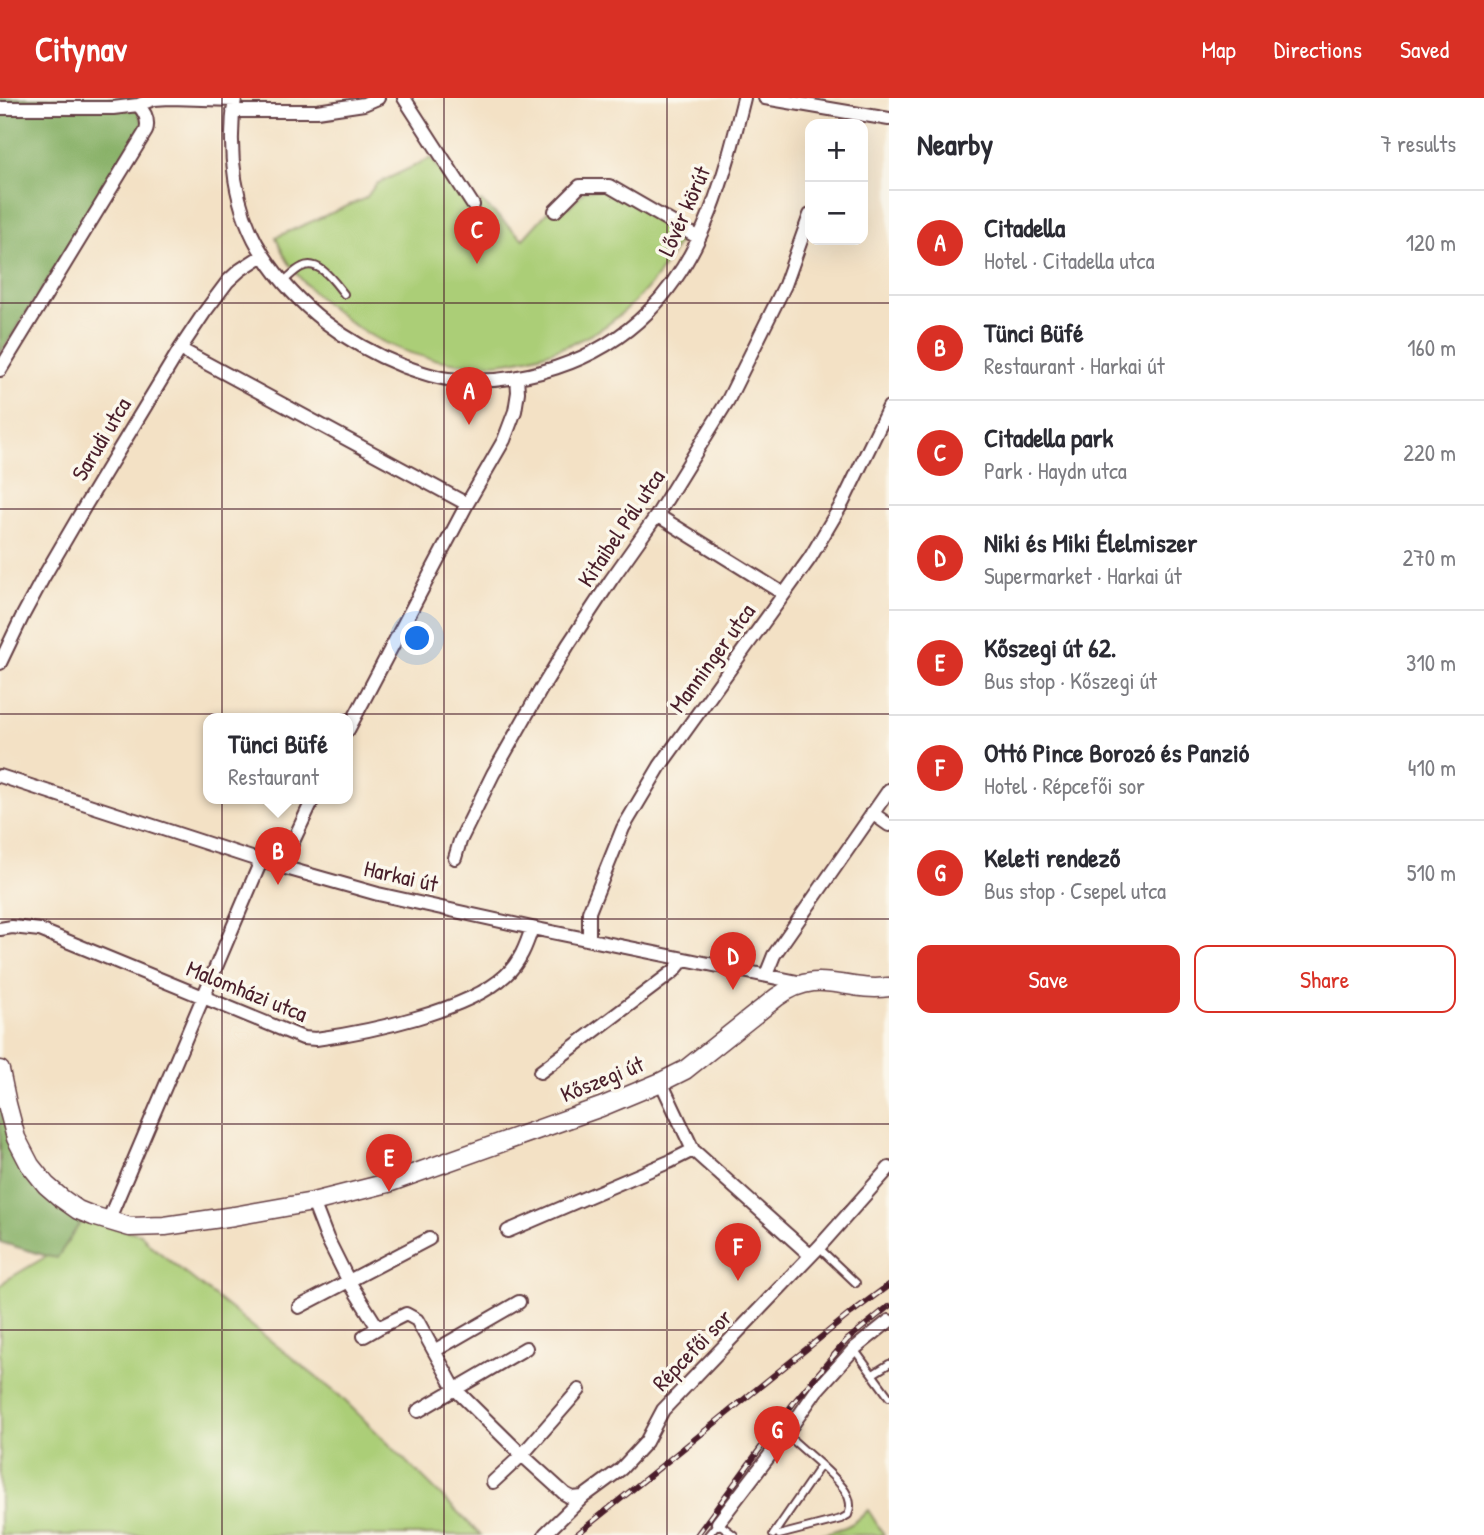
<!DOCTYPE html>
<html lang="en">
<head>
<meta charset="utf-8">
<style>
	body { margin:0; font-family:"Patrick Hand",sans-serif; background:#f7f7f7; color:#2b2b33 }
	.controls { position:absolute; right:21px; top:21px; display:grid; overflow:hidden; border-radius:14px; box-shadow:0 7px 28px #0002 }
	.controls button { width:63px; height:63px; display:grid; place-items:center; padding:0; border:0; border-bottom:2px solid #e1e1e2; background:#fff; color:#2b2b33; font:35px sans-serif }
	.you { position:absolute; left:418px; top:541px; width:24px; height:24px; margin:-18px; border:5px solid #fff; border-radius:50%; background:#1a73e8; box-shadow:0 0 0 10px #1a73e833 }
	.badge { display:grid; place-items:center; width:46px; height:46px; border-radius:50%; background:#d93025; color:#fff; font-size:23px; font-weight:700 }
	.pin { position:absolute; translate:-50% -58px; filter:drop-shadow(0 2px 4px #0008) }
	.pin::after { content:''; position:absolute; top:37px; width:24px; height:21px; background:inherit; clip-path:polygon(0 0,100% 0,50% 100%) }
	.popup { position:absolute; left:203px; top:615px; width:150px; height:91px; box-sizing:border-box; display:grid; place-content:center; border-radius:14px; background:#fff; filter:drop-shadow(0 2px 5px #0005); font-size:23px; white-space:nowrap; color:#7c7c81 }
	.popup b { font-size:26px; color:#2b2b33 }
	.popup::after { content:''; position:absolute; left:50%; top:100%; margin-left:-14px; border:14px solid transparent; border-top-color:#fff }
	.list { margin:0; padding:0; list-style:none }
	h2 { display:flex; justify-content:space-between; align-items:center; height:91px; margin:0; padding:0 28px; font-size:30px }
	h2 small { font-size:23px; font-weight:400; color:#7c7c81 }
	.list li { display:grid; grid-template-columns:46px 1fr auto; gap:21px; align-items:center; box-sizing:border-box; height:105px; padding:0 28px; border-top:2px solid #e1e1e2 }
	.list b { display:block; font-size:26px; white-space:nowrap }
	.list p { margin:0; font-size:23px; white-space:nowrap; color:#7c7c81 }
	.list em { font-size:23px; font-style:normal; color:#7c7c81 }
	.actions { display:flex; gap:14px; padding:21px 28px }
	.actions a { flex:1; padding:16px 0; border:2px solid #d93025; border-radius:14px; text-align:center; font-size:24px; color:#d93025 }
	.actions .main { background:#d93025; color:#fff }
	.map { position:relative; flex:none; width:889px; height:1437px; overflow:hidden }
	header { display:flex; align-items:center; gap:42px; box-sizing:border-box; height:98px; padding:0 35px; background:#d93025; color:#fff }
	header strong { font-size:33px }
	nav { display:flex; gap:38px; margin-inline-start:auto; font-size:24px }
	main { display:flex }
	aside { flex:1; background:#fff }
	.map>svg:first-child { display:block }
	.green { fill:#abce77; stroke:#7a7651; stroke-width:2 }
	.forest { fill:#88b168; stroke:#69684a; stroke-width:2 }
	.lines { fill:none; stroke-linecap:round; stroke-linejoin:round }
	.service-casing { stroke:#633c42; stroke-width:10 }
	.minor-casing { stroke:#633c42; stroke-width:16 }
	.secondary-casing { stroke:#633c42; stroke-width:21 }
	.service { stroke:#fff; stroke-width:6 }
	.minor { stroke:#fff; stroke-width:12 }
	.secondary { stroke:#fff; stroke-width:18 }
	.rail-casing { stroke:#4a1f2b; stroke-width:6 }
	.rail { stroke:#fbf7ec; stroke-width:3.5; stroke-dasharray:10; stroke-linecap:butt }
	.grid { fill:none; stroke:#4a1f2b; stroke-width:2; stroke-opacity:0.55 }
	.labels { text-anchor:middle; stroke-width:7; stroke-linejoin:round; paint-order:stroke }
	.street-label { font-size:23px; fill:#4a1f2b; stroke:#fbf7ec }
</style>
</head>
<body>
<header>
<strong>Citynav</strong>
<nav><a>Map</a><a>Directions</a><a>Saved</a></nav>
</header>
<main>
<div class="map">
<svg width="889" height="1437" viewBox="0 0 889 1437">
	<rect width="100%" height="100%" fill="#fbf7ec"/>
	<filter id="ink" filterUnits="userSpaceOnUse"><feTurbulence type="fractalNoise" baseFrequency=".0143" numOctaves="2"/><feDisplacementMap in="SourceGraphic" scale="14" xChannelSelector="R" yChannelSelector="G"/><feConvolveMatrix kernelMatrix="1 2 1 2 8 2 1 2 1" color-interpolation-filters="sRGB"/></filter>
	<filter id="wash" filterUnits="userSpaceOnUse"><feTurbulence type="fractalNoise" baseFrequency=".00686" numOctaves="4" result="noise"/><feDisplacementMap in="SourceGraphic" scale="28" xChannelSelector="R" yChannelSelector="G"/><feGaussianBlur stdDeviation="1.57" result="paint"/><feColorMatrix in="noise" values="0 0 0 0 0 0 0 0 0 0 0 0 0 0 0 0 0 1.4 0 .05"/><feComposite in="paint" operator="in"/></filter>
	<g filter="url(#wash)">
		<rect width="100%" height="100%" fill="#f3e1c5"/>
		<path class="green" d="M431,60L469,110L481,103L523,141L559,101L569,109L585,92L611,90L684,136C674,151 666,168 655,181C644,195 631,208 617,219C603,232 583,241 566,248C491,278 414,270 348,223C318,201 288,174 276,139L366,100L376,86Z
			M82,1122L141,1136L150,1147L340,1298L481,1437H0V1189L5,1183L47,1158L57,1159Z
			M868,1412L884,1437H817C839,1431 852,1430 868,1412Z"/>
		<path class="forest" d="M0,0H133L145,30L0,256Z
			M0,996L27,1077L46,1098L82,1122L57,1160L47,1158L0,1144Z"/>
	</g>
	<g filter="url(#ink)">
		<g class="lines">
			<defs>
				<path id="service" d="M283,184C289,179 295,172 302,169C319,160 335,185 344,196
					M819,1150L856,1185
					M854,1251L889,1299
					M873,1276L889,1266
					M708,1437L718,1425L734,1437
					M773,1437L821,1367L787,1337
					M779,1437L841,1421L848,1417C857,1397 834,1380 821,1367"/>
				<path id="minor" d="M235,0C227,53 234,113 264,158C297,209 347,246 403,268C417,273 433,279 448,281C520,289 597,265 648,214C705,157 725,76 744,0
					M404,0L473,107
					M765,0L889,21
					M0,10H113L138,7L154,1L170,0L235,2
					M233,13H317L364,6L378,0
					M555,113L580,88H609L699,140
					M180,251L467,406
					M0,272L146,33C149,23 145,14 138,7
					M657,417L784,496
					M0,565L22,519L43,480L85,408L180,251L204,215L228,183L240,172L263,157
					M348,632L467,406L504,342L515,313L518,294L517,279
					M0,678L261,763L378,796L532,830L802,885
					M872,715L889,727
					M455,760L460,743L493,676L540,593L568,547L611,482L657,417L728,302L785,187L810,117
					M281,769L313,701
					M0,831L12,829L40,832L303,940L316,941C368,934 468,913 506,877C520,864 526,848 532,830
					M589,841V814L623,730L660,668L810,460L843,404L889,309
					M766,877L774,857L889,692
					M540,974L674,873L683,862
					M661,984L693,1052L810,1157
					M313,1104L327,1140L348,1182L378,1230L406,1216L417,1222L455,1291L522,1357L565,1396L572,1400L583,1399
					M108,1123L261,763
					M508,1133L671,1063L693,1052
					M299,1209L429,1141
					M364,1238L378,1230
					M434,1253L519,1204
					M418,1313L526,1250
					M493,1384L522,1357L579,1292
					M718,1425L786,1336L816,1293L854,1251L889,1223
					M545,1436L583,1399L621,1371L646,1344L663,1312L819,1149L889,1070"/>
				<path id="secondary" d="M0,972L7,1006L16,1040L30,1067L46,1087L61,1100L78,1112L93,1118L130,1129L165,1128L234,1118L313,1104L388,1085L601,1009L661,984L685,972L777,899C820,868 844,895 889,889"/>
			</defs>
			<use href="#service" class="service-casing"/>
			<use href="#minor" class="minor-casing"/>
			<use href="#secondary" class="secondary-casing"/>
			<use href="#service" class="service"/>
			<use href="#minor" class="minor"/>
			<use href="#secondary" class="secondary"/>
			<defs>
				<path id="rail" d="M576,1437L851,1215L889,1187
					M697,1437L795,1303L847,1242L889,1208"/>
			</defs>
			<use href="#rail" class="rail-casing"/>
			<use href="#rail" class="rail"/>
		</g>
	</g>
	<path class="grid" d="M222,0V1437M444,0V1437M667,0V1437M0,205H889M0,411H889M0,616H889M0,821H889M0,1026H889M0,1232H889"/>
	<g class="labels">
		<g class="street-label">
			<text transform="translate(684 113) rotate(-66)" y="8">Lővér körút</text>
			<text transform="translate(101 341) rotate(-59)" y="8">Sarudi utca</text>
			<text transform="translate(621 430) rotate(-56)" y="8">Kitaibel Pál utca</text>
			<text transform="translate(712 560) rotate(-54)" y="8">Manninger utca</text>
			<text transform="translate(401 778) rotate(13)" y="8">Harkai út</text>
			<text transform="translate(247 893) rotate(22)" y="8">Malomházi utca</text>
			<text transform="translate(602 981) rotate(-22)" y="8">Kőszegi út</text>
			<text transform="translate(692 1252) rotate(-46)" y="8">Répcefői sor</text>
		</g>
	</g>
</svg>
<div class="controls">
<button>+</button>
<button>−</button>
</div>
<div class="you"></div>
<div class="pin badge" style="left:469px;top:327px">A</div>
<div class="pin badge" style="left:278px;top:787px">B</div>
<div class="popup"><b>Tünci Büfé</b>Restaurant</div>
<div class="pin badge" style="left:477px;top:166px">C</div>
<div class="pin badge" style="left:733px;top:892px">D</div>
<div class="pin badge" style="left:389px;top:1094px">E</div>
<div class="pin badge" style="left:738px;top:1183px">F</div>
<div class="pin badge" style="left:777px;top:1366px">G</div>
</div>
<aside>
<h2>Nearby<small>7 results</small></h2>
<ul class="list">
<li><span class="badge">A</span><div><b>Citadella</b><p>Hotel · Citadella utca</p></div><em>120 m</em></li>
<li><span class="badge">B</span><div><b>Tünci Büfé</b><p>Restaurant · Harkai út</p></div><em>160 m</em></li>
<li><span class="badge">C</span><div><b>Citadella park</b><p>Park · Haydn utca</p></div><em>220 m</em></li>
<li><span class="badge">D</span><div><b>Niki és Miki Élelmiszer</b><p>Supermarket · Harkai út</p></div><em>270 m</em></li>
<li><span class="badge">E</span><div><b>Kőszegi út 62.</b><p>Bus stop · Kőszegi út</p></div><em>310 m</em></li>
<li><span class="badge">F</span><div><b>Ottó Pince Borozó és Panzió</b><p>Hotel · Répcefői sor</p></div><em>410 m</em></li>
<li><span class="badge">G</span><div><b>Keleti rendező</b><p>Bus stop · Csepel utca</p></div><em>510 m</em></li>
</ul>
<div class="actions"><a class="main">Save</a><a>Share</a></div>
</aside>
</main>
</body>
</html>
